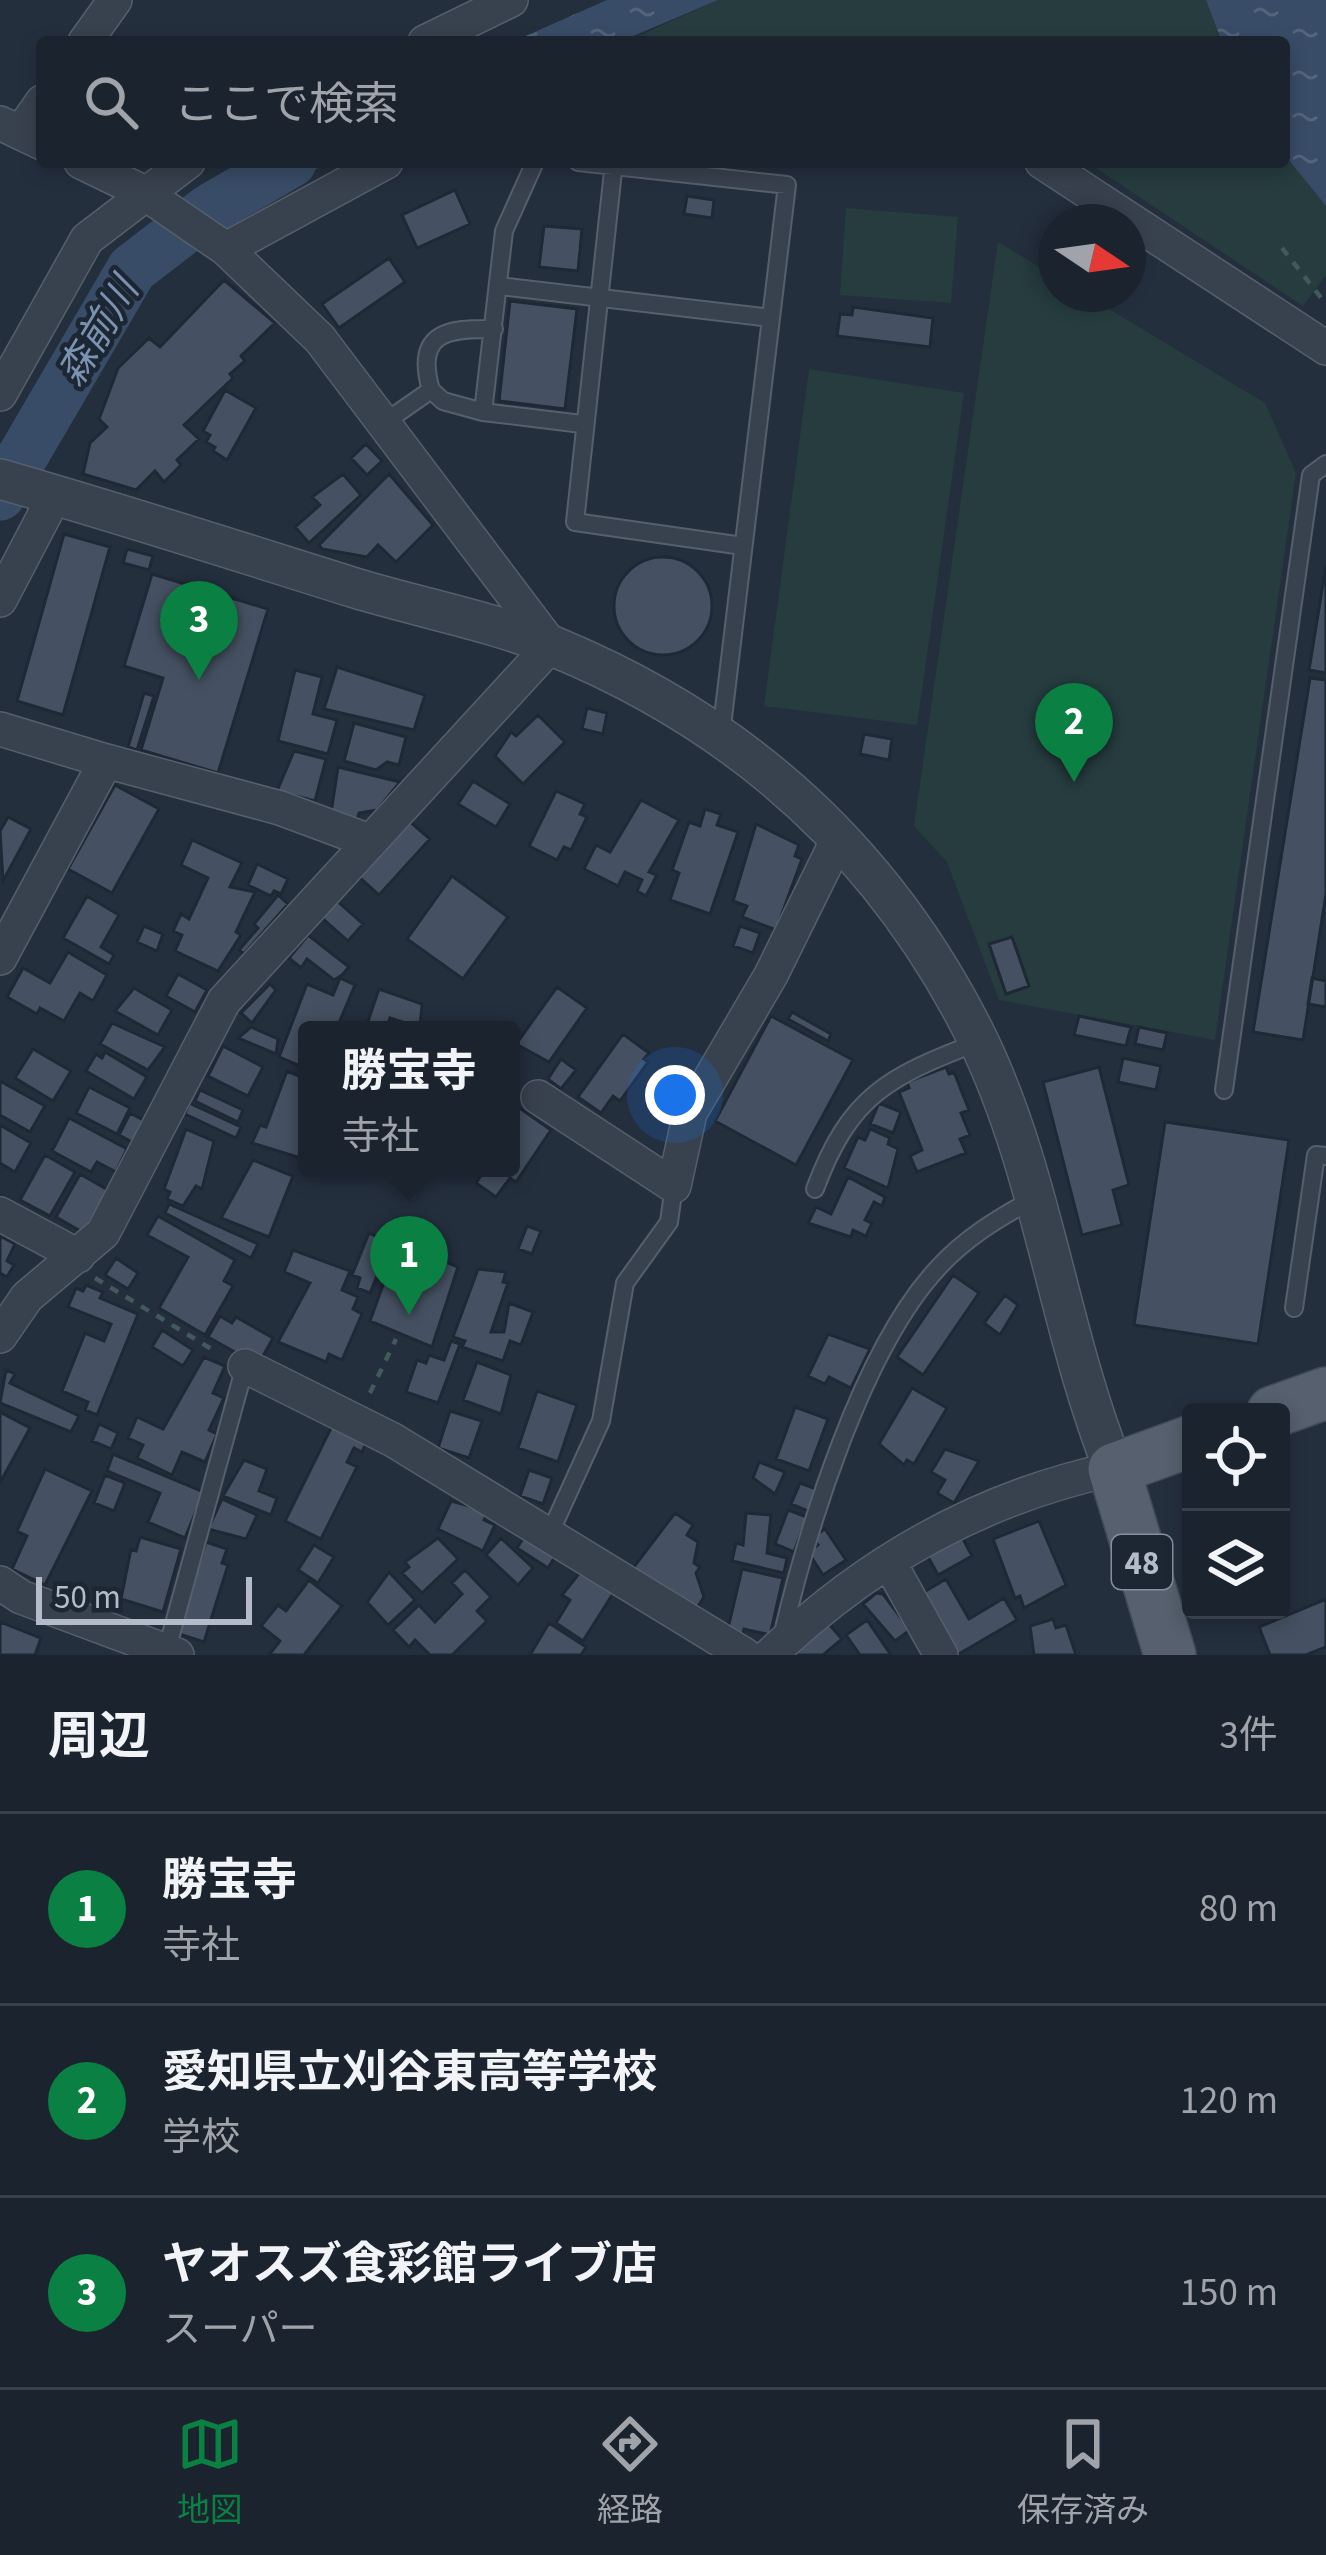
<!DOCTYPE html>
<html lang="ja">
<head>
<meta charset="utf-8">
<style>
	body { margin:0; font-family:"Source Sans 3","Noto Sans JP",sans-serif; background:#242b36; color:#f1f3f6 }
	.controls { position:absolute; right:36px; bottom:36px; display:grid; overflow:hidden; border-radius:12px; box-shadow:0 6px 18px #0003 }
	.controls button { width:108px; height:108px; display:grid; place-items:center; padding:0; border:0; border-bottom:3px solid #39404a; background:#1b232e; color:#f1f3f6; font:60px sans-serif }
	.compass { position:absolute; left:1038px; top:204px; width:108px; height:108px; border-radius:50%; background:#1b232e; box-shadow:0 6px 18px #0003; rotate:103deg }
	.scale { position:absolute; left:36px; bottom:30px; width:216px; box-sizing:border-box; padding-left:12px; border:6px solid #b4bcc9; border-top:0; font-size:33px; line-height:42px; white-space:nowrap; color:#b4bcc9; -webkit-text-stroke:9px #1d2633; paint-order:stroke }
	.you { position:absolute; left:675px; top:1095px; width:42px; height:42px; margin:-30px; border:9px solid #fff; border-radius:50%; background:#1a73e8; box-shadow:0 0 0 18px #1a73e833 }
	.badge { display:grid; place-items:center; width:78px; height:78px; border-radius:50%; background:#0b8043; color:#fff; font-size:39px; font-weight:700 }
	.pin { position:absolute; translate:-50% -99px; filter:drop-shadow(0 3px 6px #0008) }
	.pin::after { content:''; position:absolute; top:63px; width:42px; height:36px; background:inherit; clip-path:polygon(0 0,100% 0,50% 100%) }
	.popup { position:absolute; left:298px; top:1021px; width:222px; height:156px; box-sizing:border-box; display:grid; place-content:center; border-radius:12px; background:#1b232e; filter:drop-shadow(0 3px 9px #0005); font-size:39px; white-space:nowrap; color:#a0a4aa }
	.popup b { font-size:45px; color:#f1f3f6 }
	.popup::after { content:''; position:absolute; left:50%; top:100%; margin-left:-24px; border:24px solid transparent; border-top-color:#1b232e }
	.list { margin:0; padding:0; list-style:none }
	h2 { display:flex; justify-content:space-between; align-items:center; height:156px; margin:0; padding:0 48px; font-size:51px }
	h2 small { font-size:39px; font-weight:400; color:#a0a4aa }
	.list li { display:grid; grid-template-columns:78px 1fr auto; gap:36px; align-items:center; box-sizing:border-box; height:192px; padding:0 48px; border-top:3px solid #39404a }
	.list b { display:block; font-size:45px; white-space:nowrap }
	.list p { margin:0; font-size:39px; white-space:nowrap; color:#a0a4aa }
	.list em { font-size:39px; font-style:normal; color:#a0a4aa }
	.icon { flex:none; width:66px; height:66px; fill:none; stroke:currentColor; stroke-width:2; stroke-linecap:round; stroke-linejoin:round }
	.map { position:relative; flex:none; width:1326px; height:1655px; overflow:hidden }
	.search { position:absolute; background:#1b232e; box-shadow:0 6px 18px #0003; left:36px; right:36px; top:36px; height:132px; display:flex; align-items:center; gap:30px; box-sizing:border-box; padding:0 42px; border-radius:12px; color:#a0a4aa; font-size:45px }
	.sheet { height:732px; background:#1b232e }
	nav { display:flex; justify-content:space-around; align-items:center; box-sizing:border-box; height:168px; border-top:3px solid #39404a; background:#1b232e; font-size:33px; color:#a0a4aa }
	nav a { display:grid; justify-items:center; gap:6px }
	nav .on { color:#0b8043 }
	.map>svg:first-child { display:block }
	.green { fill:#263c3f }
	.water { fill:url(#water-ripples) }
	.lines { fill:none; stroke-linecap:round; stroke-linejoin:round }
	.river { stroke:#394c67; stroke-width:51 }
	.building { fill:#455162; stroke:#1f2835; stroke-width:3 }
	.service-casing { stroke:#565f6c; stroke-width:20 }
	.minor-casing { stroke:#565f6c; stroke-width:36 }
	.tertiary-casing { stroke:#565f6c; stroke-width:42 }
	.primary-casing { stroke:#414a57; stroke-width:54 }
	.path { stroke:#44595c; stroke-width:4.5; stroke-dasharray:9 9; stroke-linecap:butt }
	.service { stroke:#38414e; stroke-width:16 }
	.minor { stroke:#38414e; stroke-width:33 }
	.tertiary { stroke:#38414e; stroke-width:39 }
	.primary { stroke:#56606e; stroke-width:51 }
	.labels { text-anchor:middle; stroke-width:9; stroke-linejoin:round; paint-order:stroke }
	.shield { fill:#1d2633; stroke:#878f9c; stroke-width:3 }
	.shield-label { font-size:33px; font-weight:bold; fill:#b4bcc9 }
	.water-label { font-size:39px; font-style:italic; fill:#7c92b1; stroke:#1d2633 }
</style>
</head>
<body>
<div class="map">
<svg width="1326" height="1655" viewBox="0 0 1326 1655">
	<defs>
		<pattern id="water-ripples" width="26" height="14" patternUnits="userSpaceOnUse" patternTransform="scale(3)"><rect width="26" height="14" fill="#394c67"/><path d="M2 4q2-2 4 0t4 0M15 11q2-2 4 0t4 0" fill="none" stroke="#53647b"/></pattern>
	</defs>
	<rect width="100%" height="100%" fill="#242f3e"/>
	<path class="green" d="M718,0H1206L1222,42H833C765,30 695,42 625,42Z
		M1284,154L1326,206V275L1303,306L1087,162H1284Z
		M846,208L958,217L951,303L840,295Z
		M998,242L1056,277V294H1084L1265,403L1296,473L1215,1040L999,1000L947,862L914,826Z
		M809,369L964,393L917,725L764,706Z"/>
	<path class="water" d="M607,0H718L619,42H512Z
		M1206,0H1326V206L1284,154V42H1222Z
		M265,162H329L222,222L190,203Z"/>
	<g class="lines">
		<path class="river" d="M0,495L132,269L210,209L291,162"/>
	</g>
	<path class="building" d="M455,190L470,224L417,248L402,215Z
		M687,196L714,200L712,218L684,214Z
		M544,226L582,229L578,271L539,267Z
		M389,258L405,282L339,328L322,304Z
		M224,280L275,323L241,356L245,361L230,374L233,378L184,425L199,439L177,460L181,465L164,482L155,471L136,490L83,474L90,443L107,427L99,419L118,368L149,338L160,347Z
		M510,301L577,309L565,409L499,401Z
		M853,307L933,318L930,347L837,336L840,314L852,315Z
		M225,390L256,408L227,460L213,451L215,447L206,442L210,435L203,431Z
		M366,444L382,461L367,475L351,458Z
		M343,474L361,495L309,543L295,527L320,505L312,497Z
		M389,474L433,525L396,562L378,545L367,557L322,549L319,545Z
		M64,534L110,547L63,715L17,701Z
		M127,549L153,556L149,570L123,563Z
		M614 606a49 49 0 1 1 98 0a49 49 0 1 1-98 0Z
		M1326,565V673L1309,670Z
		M152,574L268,609L218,773L141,750L163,678L124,666Z
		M337,667L425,695L414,730L324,709Z
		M295,670L322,677L313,714L337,720L328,754L278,741Z
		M1310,678L1326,680V894L1303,1040L1253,1032Z
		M144,693L154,696L137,750L128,747Z
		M587,708L607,713L603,734L582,729Z
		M538,715L565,742L523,784L495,756L511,732L516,736Z
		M354,723L406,737L399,765L387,762L376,770L344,761Z
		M864,734L892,739L889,760L860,754Z
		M294,751L326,759L315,801L277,791Z
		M338,767L400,782L377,810L359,813L357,820L331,813Z
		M473,781L510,804L496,827L458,804Z
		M115,785L159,809L112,893L68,869Z
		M556,791L585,804L580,814L587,817L571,850L564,847L557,860L529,846Z
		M641,800L679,820L649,872L657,875L646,896L637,891L642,880L625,872L618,886L584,869L596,845L610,852Z
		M705,809L721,814L717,825L738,832L710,914L670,900L679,873L672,870L689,822L700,826Z
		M8,817L31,829L3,881L0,831Z
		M408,820L430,839L379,895L357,875Z
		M756,824L799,845L795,856L802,859L776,930L742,917L747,906L733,901Z
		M192,840L242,863L230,887L255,892L236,932L241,935L218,971L175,951L182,935L173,931L181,914L189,919L208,878L181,865Z
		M257,864L288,879L281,894L274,891L271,896L248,885Z
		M452,876L508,917L463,979L407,939Z
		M278,895L288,904L244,954L239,950L258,928L254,924Z
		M87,896L119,915L101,947L114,955L109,964L63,938Z
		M337,901L363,924L348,941L322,918Z
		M144,926L163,934L157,951L137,942Z
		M740,926L760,933L753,953L733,946Z
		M308,935L349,967L342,975L334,980L307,959L301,968L289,958Z
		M1012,937L1029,986L1006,994L989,944Z
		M68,952L107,975L93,1001L80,993L64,1021L40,1008L37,1014L7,997L23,968L50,983Z
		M178,974L207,990L195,1012L166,996Z
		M340,978L355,985L336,1030H307V1069L279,1057L307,984L333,995Z
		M1312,978L1326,981V1007L1308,1004Z
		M270,984L276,990L252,1023L241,1013Z
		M557,987L587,1008L549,1062L516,1044Z
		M134,988L172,1010L158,1035L115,1011Z
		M379,989L422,1004L420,1028L390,1018L386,1030L367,1024Z
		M792,1012L831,1034L828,1041L788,1019Z
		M771,1016L853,1060L796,1165L715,1121Z
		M1079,1016L1131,1027L1126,1046L1074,1035Z
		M112,1023L165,1047L148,1070L100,1044Z
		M251,1027L278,1039L276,1054L238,1038Z
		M1139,1027L1167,1033L1163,1050L1135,1044Z
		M623,1034L649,1053L644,1059L648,1062L620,1101L613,1096L601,1113L578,1097Z
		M223,1046L263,1067L248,1096L208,1076Z
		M33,1049L71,1071L53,1101L15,1078Z
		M105,1052L147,1077L134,1099L86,1071L96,1054L102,1058Z
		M1123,1058L1161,1066L1156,1090L1118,1082Z
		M561,1059L576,1070L561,1089L548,1079Z
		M946,1067L949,1074L954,1072L969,1110L961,1113L970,1135L960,1139L966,1153L917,1172L910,1156L922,1150L899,1092L909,1088L907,1082Z
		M1099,1067L1129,1185L1113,1190L1122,1225L1082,1235L1043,1082Z
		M287,1071L307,1079V1160L252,1143L260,1125L266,1127Z
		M0,1081L45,1106L30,1132L0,1115Z
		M89,1087L130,1108L117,1134L76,1113Z
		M200,1090L243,1110L238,1122L195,1101Z
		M511,1102L551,1130L516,1182L510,1178L496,1197L476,1183L486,1168H511Z
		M189,1103L241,1127L236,1138L185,1114Z
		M879,1103L901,1112L893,1133L870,1124Z
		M130,1113L145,1121L134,1143L119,1135Z
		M69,1118L127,1149L116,1172L97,1162L91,1172L52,1151Z
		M1165,1122L1289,1140L1258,1344L1134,1325Z
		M0,1125L31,1143L15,1172L0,1163Z
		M186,1129L214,1141L202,1189L196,1186L183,1206L167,1199L170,1192L164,1189Z
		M870,1129L890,1138L888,1144L898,1149L888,1188L844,1168L858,1137L865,1140Z
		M45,1155L75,1172L50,1216L20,1200Z
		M253,1160L293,1176L269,1237L221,1218Z
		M80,1174L108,1190L84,1233L56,1217Z
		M848,1177L885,1197L882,1206L874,1202L865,1220L872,1223L866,1236L853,1230L851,1237L808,1223L816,1207L831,1214Z
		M169,1204L258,1244L251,1258L165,1213Z
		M158,1216L235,1260L224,1281L233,1286L205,1335L159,1308L188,1257L147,1235Z
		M527,1226L541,1231L532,1254L518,1249Z
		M369,1233L391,1242L370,1293L357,1288L360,1278L352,1275Z
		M0,1236L15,1244L7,1261L14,1265L7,1277L0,1273Z
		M411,1247L458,1267L432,1347L370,1321L396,1249L408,1253Z
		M293,1250L350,1271L342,1290L358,1297L353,1309L362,1314L342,1360L329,1354L326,1362L278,1342L310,1283L284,1272Z
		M116,1258L138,1273L128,1289L105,1275Z
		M478,1269L506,1272L503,1282L508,1283L491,1332H504L509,1303L533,1312L521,1345L510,1341L503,1361L462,1347L465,1341L453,1337Z
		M953,1275L979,1293L923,1375L897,1357Z
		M86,1285L103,1292L100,1298L138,1314L97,1415L85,1410L88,1402L62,1391L85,1333L104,1341L111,1324L68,1307L76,1288L83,1291Z
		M1005,1295L1018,1305L1000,1335L984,1323Z
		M220,1316L232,1323L236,1317L273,1338L258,1365L208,1337Z
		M162,1330L193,1350L183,1366L152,1347Z
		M828,1334L870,1349L851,1388L829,1377L825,1384L808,1376Z
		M451,1341L460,1344L438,1403L406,1392L417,1360L426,1363L429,1355L444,1360Z
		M204,1357L225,1366L213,1393L224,1398L209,1430L217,1434L205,1462L182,1452L172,1475L137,1458L143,1445L128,1438L137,1417L163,1429Z
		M477,1362L511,1375L501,1414L463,1400Z
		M6,1370L15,1374L10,1383L79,1416L71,1432L0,1403Z
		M912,1388L947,1408L914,1464L907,1460L904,1465L879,1444Z
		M537,1391L577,1405L558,1462L518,1448Z
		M795,1407L828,1419L809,1471L776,1459Z
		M450,1411L482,1421L469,1458L438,1448Z
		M0,1412L30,1428L0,1483Z
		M99,1424L118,1433L111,1449L92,1441Z
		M333,1424L367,1441L362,1452L354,1448L347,1462L357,1467L321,1539L285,1521Z
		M945,1449L979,1461L954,1503L937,1493L945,1480L931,1472Z
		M113,1454L204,1492L185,1538L148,1522L160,1493L107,1471Z
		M244,1460L267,1469L259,1491L277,1498L271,1515L223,1496Z
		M759,1462L785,1472L775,1494L753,1478Z
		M45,1469L92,1491L45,1585L12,1569L27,1536L17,1531Z
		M529,1470L552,1478L543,1504L520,1496Z
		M105,1475L125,1483L114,1511L94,1503Z
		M800,1483L819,1490L810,1512L791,1504Z
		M222,1499L257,1515L246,1539L208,1529Z
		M451,1501L488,1511L484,1520L495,1525L483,1551L438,1529Z
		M788,1510L807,1517L794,1552L775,1544Z
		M675,1513L693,1525L687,1535L698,1542L694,1563L700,1567L696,1573L704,1597L695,1611L633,1568Z
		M746,1513L771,1515L767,1553L787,1558L784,1573L732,1561L736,1543L743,1545Z
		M1039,1521L1066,1585L1024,1608L1020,1596L1015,1598L993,1539Z
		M825,1529L846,1560L823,1575L808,1552L818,1545L812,1537Z
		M527,1532L558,1552L548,1568L517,1548Z
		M961,1535L972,1556L938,1575L927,1555Z
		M140,1537L181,1549L163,1612L121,1599L131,1549L136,1551Z
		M438,1538L458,1559L422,1593L402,1573L409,1567L405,1562Z
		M501,1538L533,1568L518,1585L486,1555Z
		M206,1542L227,1549L222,1563L228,1565L204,1642L176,1633Z
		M314,1545L334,1557L318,1583L298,1570Z
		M742,1569L783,1578L770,1635L744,1629L742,1637L727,1633Z
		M465,1570L491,1597L477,1611L487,1621L452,1655H430L415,1640L409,1647L393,1630L419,1605L435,1622L462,1594L452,1583Z
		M581,1571L614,1592L583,1641L556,1623L570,1600L562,1595Z
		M389,1572L415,1600L388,1625L367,1602Z
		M946,1579L969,1619L1004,1598L1017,1620L957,1655L919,1595Z
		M309,1580L342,1606L304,1655H269L280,1641L261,1626L278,1605L286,1611Z
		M876,1593L883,1594L910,1630L895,1641L863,1604Z
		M1326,1599V1647L1306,1655H1270L1259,1627Z
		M1053,1619L1056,1628L1066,1625L1076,1655H1034L1030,1626Z
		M867,1620L891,1655H860L846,1635Z
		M0,1622L41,1638L35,1655H0Z
		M549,1623L586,1647L581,1655H530Z
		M828,1623L842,1639L823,1655H791Z"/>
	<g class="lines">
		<defs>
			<path id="service" d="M535,162L504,231L483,412L582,424
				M578,162L787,185L721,734
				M614,162L575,522L743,546
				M500,286L771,318
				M431,390C414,332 448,328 494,329
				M385,422L431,390L443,401L483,412
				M1224,1090L1311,475L1326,464
				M815,1189C850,1095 888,1077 978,1042
				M1294,1308L1316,1155L1326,1156
				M550,1533L601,1421L625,1283L669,1222L674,1186
				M782,1637C807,1530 862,1350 937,1269C965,1238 997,1219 1033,1199
				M167,1649L245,1366"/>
			<path id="minor" d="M85,42L115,0
				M425,42L511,0
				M0,123L42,143
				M21,132L42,102
				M1042,162L1326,348
				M226,249L386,162
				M0,394L87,239L188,162
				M0,600L55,495
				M0,729L106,761L0,958
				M106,761L280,808L369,841
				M538,1097L674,1186L690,1113L771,975L839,837
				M0,1214L78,1256
				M0,1336L27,1297L103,1233L224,1001L551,645L320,339L226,249L143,192L81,162
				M245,1366L393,1440L745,1655
				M889,1562L941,1655
				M0,1583L21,1597L177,1655
				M770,1655C867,1562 982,1497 1114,1469"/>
			<path id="tertiary" d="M0,479C119,513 237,551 355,588C421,608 492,621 555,647C744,725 886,854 977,1038C1043,1173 1058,1330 1114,1469"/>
			<path id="primary" d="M1273,1412L1326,1393
				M1170,1655L1114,1469L1191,1441"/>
		</defs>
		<use href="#service" class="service-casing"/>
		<use href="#minor" class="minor-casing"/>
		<use href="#tertiary" class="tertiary-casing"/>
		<use href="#primary" class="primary-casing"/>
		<path class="path" d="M1282,248L1326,304
			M95,1278L218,1353
			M370,1393L396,1339"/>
		<use href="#service" class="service"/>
		<use href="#minor" class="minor"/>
		<use href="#tertiary" class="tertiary"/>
		<use href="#primary" class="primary"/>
	</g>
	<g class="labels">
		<rect class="shield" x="1112" y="1535" width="60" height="54" rx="9"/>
		<g class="shield-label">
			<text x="1142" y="1574">48</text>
		</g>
		<g class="water-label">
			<text transform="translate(97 331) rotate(-59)" y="14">森前川</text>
		</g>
	</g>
</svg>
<div class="controls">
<button><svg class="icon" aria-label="locate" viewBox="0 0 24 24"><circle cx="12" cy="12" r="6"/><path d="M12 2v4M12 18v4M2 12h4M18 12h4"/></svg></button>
<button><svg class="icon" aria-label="layers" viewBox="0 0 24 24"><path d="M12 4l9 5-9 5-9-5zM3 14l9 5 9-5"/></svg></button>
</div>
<svg class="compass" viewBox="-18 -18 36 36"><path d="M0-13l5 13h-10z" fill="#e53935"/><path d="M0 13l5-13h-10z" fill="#a0a4aa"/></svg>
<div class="scale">50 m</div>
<div class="you"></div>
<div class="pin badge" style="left:409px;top:1315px">1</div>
<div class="popup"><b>勝宝寺</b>寺社</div>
<div class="pin badge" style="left:1074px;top:782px">2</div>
<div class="pin badge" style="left:199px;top:680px">3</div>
<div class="search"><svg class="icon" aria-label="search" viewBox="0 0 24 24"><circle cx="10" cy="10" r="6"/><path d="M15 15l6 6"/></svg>ここで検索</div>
</div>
<section class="sheet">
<h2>周辺<small>3件</small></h2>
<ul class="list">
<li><span class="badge">1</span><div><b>勝宝寺</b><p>寺社</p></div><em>80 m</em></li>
<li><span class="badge">2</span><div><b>愛知県立刈谷東高等学校</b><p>学校</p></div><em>120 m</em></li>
<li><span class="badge">3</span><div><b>ヤオスズ食彩館ライブ店</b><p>スーパー</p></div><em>150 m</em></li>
</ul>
</section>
<nav>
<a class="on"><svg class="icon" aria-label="map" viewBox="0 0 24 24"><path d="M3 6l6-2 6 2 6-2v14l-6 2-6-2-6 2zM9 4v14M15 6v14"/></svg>地図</a>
<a><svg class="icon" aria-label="directions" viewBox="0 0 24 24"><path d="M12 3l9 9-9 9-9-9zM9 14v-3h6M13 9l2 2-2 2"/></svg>経路</a>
<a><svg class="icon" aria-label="saved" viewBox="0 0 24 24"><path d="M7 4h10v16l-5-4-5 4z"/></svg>保存済み</a>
</nav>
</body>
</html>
